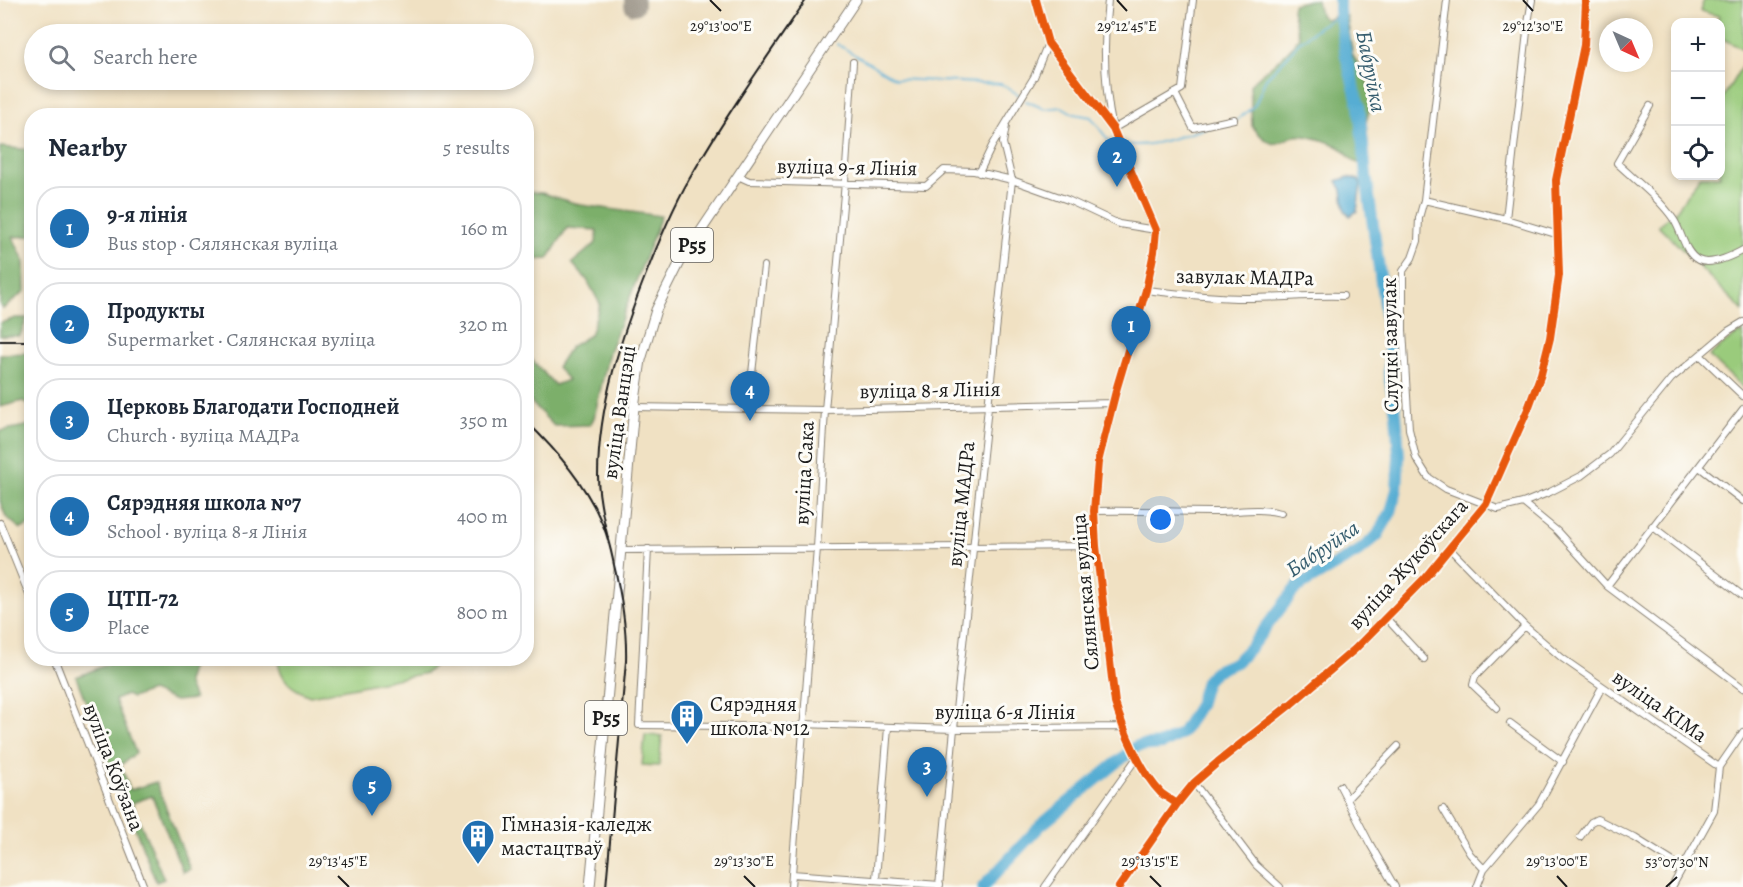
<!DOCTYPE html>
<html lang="en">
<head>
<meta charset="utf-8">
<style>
	body { margin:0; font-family:Alegreya,serif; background:#f2f2f3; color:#1f2937 }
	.controls { position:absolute; right:18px; top:18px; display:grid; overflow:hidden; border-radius:12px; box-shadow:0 3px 9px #0003 }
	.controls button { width:54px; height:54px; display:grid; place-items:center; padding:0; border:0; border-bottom:2px solid #e0e1e3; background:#fff; color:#1f2937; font:30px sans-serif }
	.compass { position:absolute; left:1599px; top:18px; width:54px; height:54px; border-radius:50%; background:#fff; box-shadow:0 3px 9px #0003; rotate:136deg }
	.you { position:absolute; left:1161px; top:520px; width:21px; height:21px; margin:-15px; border:4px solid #fff; border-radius:50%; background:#1a73e8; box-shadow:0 0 0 9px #1a73e833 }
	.badge { display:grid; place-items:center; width:39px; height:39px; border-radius:50%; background:#1f6fb2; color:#fff; font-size:20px; font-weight:700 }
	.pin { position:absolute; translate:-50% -50px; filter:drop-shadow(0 2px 3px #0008) }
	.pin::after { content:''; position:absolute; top:32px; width:21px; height:18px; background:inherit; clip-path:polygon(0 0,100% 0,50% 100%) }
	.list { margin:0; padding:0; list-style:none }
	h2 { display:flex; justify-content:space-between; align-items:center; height:78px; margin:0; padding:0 24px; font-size:26px }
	h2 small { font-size:20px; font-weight:400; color:#747a83 }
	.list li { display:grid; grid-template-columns:39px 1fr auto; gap:18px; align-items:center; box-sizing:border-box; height:84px; margin:0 12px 12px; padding:0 12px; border:2px solid #e0e1e3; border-radius:24px }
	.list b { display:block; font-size:22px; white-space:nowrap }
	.list p { margin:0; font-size:20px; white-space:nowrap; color:#747a83 }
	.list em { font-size:20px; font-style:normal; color:#747a83 }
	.icon { flex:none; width:33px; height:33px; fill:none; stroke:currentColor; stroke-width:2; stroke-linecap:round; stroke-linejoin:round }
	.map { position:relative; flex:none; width:1743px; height:887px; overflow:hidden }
	.search { position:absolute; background:#fff; box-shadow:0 3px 9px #0003; left:24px; top:24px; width:510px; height:66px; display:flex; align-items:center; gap:15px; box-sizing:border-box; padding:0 21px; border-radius:33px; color:#747a83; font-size:22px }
	.panel { position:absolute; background:#fff; box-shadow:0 3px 9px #0003; left:24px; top:108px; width:510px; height:558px; border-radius:24px }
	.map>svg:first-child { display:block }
	.green { fill:#9acb7b; stroke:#5b744c; stroke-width:1.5 }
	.forest { fill:#7baf6b; stroke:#4c6644; stroke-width:1.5 }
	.water { fill:#56add3; stroke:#396478; stroke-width:1.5 }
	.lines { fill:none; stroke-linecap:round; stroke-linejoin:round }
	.stream { stroke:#56add3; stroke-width:2 }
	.river { stroke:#56add3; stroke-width:12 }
	.taxiway { stroke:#867e70; stroke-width:20 }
	.minor-casing { stroke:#867e70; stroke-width:8 }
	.primary-casing { stroke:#867e70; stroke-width:11 }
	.minor { stroke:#fff; stroke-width:6 }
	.primary { stroke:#fff; stroke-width:9 }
	.rail { stroke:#1c1c1c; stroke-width:2 }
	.cycleway-casing { stroke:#fdfcf7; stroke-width:11 }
	.cycleway { stroke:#e8590c; stroke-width:8 }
	.ticks { fill:none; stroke:#1c1c1c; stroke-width:2 }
	.labels { text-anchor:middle; stroke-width:6; stroke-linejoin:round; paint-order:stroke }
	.shield { fill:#fdfcf7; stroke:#605f5e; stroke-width:1.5 }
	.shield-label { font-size:20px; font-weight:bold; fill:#1c1c1c }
	.street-label { font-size:21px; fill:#1c1c1c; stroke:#fdfcf7 }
	.poi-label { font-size:21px; fill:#1c1c1c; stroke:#fdfcf7; text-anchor:start }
	.water-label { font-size:22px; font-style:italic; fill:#365d6e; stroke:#fdfcf7 }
	.ticks-label { font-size:15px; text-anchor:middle; fill:#1c1c1c; stroke:#fdfcf7; stroke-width:6; stroke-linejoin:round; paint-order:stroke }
</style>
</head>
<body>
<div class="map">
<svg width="1743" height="887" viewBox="0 0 1743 887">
	<rect width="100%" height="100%" fill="#fdfcf7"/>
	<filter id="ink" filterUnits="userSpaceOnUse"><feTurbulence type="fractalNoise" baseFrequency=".0167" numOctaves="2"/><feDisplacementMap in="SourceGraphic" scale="12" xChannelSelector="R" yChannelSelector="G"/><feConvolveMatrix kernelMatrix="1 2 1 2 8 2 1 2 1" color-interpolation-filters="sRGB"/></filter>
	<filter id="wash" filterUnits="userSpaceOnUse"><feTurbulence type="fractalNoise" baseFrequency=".008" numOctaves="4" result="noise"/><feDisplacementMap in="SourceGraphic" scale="24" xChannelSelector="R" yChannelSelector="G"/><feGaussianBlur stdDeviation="1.35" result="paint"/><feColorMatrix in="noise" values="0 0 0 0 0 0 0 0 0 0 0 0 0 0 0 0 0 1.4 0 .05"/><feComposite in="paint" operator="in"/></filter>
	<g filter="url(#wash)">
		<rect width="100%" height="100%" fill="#f0e1c3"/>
		<path class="green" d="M1704,0H1743V49L1721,38L1720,22H1717L1719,16L1700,11Z
			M1743,64V311L1658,225L1675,212L1700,176H1720L1721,145L1724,140L1721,137V101Z
			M1743,332V388L1709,356L1733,337Z
			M278,659V658L440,659L426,673L310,696C292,689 280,680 278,659Z
			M645,735L662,736L659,766L642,765Z"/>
		<path class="forest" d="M1310,0H1317L1320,15L1325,19H1330L1339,11L1342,12L1347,17L1353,56L1366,76L1372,101L1366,122L1369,158L1358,163C1347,159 1349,153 1341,148C1331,142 1316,138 1305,136C1280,131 1281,162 1252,126L1250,85C1266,67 1286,58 1299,37L1292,10L1293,4Z
			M0,147L32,150L31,236L13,237L24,261L25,291L3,309L0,305Z
			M527,192L542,193L581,205L661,216L609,352L594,418L590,425L554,426L527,398L526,349L531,359L555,385L568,380L557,367L570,347L590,335L600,304L587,280L572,263L596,243L597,230L567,228L548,259L527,260Z
			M16,318H27L20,336H0V323Z
			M31,353V407L23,401L0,407V354Z
			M31,425V524L21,529L6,517L0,501V431Z
			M191,659L193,662L187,682L194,699L175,701L151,691L132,698L126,695L115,700L136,753L121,765L130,790L156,782L190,869L183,872L152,796L132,803L164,879L156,882L76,677L121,659Z"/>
		<path class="water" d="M1348,177L1359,180L1361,184L1357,211L1350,216L1345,211L1342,190L1337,181Z"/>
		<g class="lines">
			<path class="stream" d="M837,44L896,79L1001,84L1021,96
				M1026,101L1045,109L1062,107L1074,114L1091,117L1108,140L1116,144
				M1236,121L1255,105L1266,78L1286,58L1298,43L1320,26L1339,15
				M1123,144C1153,149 1181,135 1210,127"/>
			<path class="river" d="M983,887L1041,825L1137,746L1162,744L1182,733L1199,705L1206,681L1215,671L1236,662L1250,648L1296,588L1359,551L1377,536L1391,512L1397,489L1399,456L1396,413L1389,374V340L1366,175L1359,106L1346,56L1339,11V0"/>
			<path class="taxiway" d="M634,5V0"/>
		</g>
	</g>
	<g filter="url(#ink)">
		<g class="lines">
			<defs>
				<path id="minor" d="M1036,0L1048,43L1113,129L1156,230L1154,252L1146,290L1117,387L1098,462L1094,511L1096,546L1115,703C1123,729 1141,773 1161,793C1166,797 1172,800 1177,804
					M1108,0C1103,42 1104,87 1113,129L1182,89L1193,0
					M1532,0L1528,23L1506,219L1424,200L1419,218L1418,241L1412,258L1403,271V330L1409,429L1416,458L1428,477L1446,489L1498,509L1523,503L1550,492L1581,476L1610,454L1671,379L1728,331L1743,322
					M1175,93L1193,128L1234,119
					M1650,106L1617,163C1636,181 1659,198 1674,220C1682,232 1684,252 1698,260C1711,266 1732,256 1743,250
					M979,173L992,146L1034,77L1048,43
					M738,176L749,181L926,186L944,170L974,171L1012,180L1068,200L1119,224L1156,230
					M1424,200L1447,0
					M1506,219L1559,235
					M1146,290C1179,294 1212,298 1245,298C1278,298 1310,295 1343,296
					M1700,355L1743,396
					M634,407L825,410L1113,403
					M748,409L764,266
					M1699,467L1743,501
					M1523,503L1557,531L1607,586L1743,688
					M1094,511C1135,510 1175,512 1216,512C1238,512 1259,507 1281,513
					M0,523L32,602
					M1652,526L1743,596
					M648,549L639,725L802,727
					M1450,549L1525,626L1562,658L1719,767L1714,811L1672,887
					M621,550L1096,546
					M1607,586L1743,409
					M1386,618L1424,659
					M54,658L144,887
					M1497,708L1473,685L1475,677L1525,626
					M1510,723L1563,762
					M802,724L954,729L1123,727
					M1719,767L1743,732
					M1194,783L1256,865L1280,887
					M1340,786L1370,844L1395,887
					M1347,799L1398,746
					M1443,809L1470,854L1484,869L1477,887
					M1580,837L1591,822L1597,819L1635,838L1683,868
					M1484,869L1539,804L1602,687
					M792,874L940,885
					M876,879L888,727
					M791,887L817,548L825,410L845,182L853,62
					M939,887L954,729L1012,180L1003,143L1006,126
					M1045,887L1138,756
					M1119,887L1177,804L1194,783L1218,762L1291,704L1355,649L1424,579L1486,504L1528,409L1541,374L1550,338L1559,275L1556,180L1584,45L1586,0"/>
				<path id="primary" d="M590,887L634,407L641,360L656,310L680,262L856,0"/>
			</defs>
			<use href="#minor" class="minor-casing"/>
			<use href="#primary" class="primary-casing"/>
			<use href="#minor" class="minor"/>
			<use href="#primary" class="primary"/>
			<path class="rail" d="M0,341H32
				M526,421C555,449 585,483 601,521C608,535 611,550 614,565C622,598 627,628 626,661L606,887
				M608,538C603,518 598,497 598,476C598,405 622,334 648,269C661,236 675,202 694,171C728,112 768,56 806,0"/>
			<defs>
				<path id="cycleway" d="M1036,0L1048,43L1113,129L1156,230L1154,252L1146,290L1117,387L1098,462L1094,511L1096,546L1115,703C1123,729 1141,773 1161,793C1166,797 1172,800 1177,804
					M1119,887L1177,804L1194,783L1218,762L1291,704L1355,649L1424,579L1486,504L1528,409L1541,374L1550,338L1559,275L1556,180L1584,45L1586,0"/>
			</defs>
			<use href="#cycleway" class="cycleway-casing"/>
			<use href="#cycleway" class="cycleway"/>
		</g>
	</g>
	<path class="ticks" d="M710,0L721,11M1117,0L1127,11M1523,0L1533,11M338,876L349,887M744,876L755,887M1150,876L1161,887M1557,876L1567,887M1666,887L1677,877"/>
	<defs>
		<symbol id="building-pin" viewBox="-11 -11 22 30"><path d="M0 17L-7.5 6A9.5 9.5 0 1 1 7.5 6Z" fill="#1f6fb2" stroke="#fdfcf7"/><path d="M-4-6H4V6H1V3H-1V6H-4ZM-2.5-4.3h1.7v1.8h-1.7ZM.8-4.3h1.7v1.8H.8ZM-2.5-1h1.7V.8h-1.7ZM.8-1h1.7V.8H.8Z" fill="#fff"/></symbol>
	</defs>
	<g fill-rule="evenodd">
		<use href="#building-pin" x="668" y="697" width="38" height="52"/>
		<use href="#building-pin" x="459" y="817" width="38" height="52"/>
	</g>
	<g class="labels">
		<g class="shield">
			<rect x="671" y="228" width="42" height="34" rx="4.5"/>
			<rect x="585" y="701" width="42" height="34" rx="4.5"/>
		</g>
		<g class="shield-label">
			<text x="692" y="252">Р55</text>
			<text x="606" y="725">Р55</text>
		</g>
		<g class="street-label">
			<text transform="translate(847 167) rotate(1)" y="7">вуліца 9-я Лінія</text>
			<text transform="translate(1245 277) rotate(1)" y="7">завулак МАДРа</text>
			<text transform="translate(1390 345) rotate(-91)" y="7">Слуцкі завулак</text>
			<text transform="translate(930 390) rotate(-1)" y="7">вуліца 8-я Лінія</text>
			<text transform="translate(619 412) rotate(-82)" y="7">вуліца Ванцэці</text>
			<text transform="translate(804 473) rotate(-87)" y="7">вуліца Сака</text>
			<text transform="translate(961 504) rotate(-84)" y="7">вуліца МАДРа</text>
			<text transform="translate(1408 564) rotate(-48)" y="7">вуліца Жукоўскага</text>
			<text transform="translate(1085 592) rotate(-95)" y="7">Сялянская вуліца</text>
			<text transform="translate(1660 706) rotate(35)" y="7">вуліца КІМа</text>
			<text x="1005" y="719">вуліца 6-я Лінія</text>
			<text transform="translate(114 767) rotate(69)" y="7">вуліца Коўзана</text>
		</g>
		<g class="poi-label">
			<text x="710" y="711">Сярэдняя<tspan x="710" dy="24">школа №12</tspan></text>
			<text x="501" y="831">Гімназія-каледж<tspan x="501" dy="24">мастацтваў</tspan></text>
		</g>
		<g class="water-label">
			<text transform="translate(1372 71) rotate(79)" y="8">Бабруйка</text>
			<text transform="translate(1322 548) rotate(-34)" y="8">Бабруйка</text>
		</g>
	</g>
	<g class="ticks-label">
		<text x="721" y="31">29°13'00"E</text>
		<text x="1127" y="31">29°12'45"E</text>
		<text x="1533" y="31">29°12'30"E</text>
		<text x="338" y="866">29°13'45"E</text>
		<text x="744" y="866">29°13'30"E</text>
		<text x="1150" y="866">29°13'15"E</text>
		<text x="1557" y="866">29°13'00"E</text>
		<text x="1677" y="867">53°07'30"N</text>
	</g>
</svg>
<div class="controls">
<button>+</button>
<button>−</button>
<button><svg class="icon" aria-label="locate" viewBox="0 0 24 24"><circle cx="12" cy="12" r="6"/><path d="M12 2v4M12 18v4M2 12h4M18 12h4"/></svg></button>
</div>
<svg class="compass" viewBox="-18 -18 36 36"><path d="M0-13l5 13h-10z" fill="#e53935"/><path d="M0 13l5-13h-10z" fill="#747a83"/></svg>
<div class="you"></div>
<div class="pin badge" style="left:1131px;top:356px">1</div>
<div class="pin badge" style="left:1117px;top:187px">2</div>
<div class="pin badge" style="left:927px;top:797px">3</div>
<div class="pin badge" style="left:750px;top:421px">4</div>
<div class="pin badge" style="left:372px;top:816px">5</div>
<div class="search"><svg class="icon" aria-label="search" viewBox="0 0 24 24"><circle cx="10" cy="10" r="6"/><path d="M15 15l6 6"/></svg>Search here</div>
<section class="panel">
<h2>Nearby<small>5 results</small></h2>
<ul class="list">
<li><span class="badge">1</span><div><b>9-я лінія</b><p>Bus stop · Сялянская вуліца</p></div><em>160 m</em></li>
<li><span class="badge">2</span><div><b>Продукты</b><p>Supermarket · Сялянская вуліца</p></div><em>320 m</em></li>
<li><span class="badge">3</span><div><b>Церковь Благодати Господней</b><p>Church · вуліца МАДРа</p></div><em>350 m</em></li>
<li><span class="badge">4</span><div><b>Сярэдняя школа №7</b><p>School · вуліца 8-я Лінія</p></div><em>400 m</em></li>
<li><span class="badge">5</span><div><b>ЦТП-72</b><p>Place</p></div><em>800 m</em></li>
</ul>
</section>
</div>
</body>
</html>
